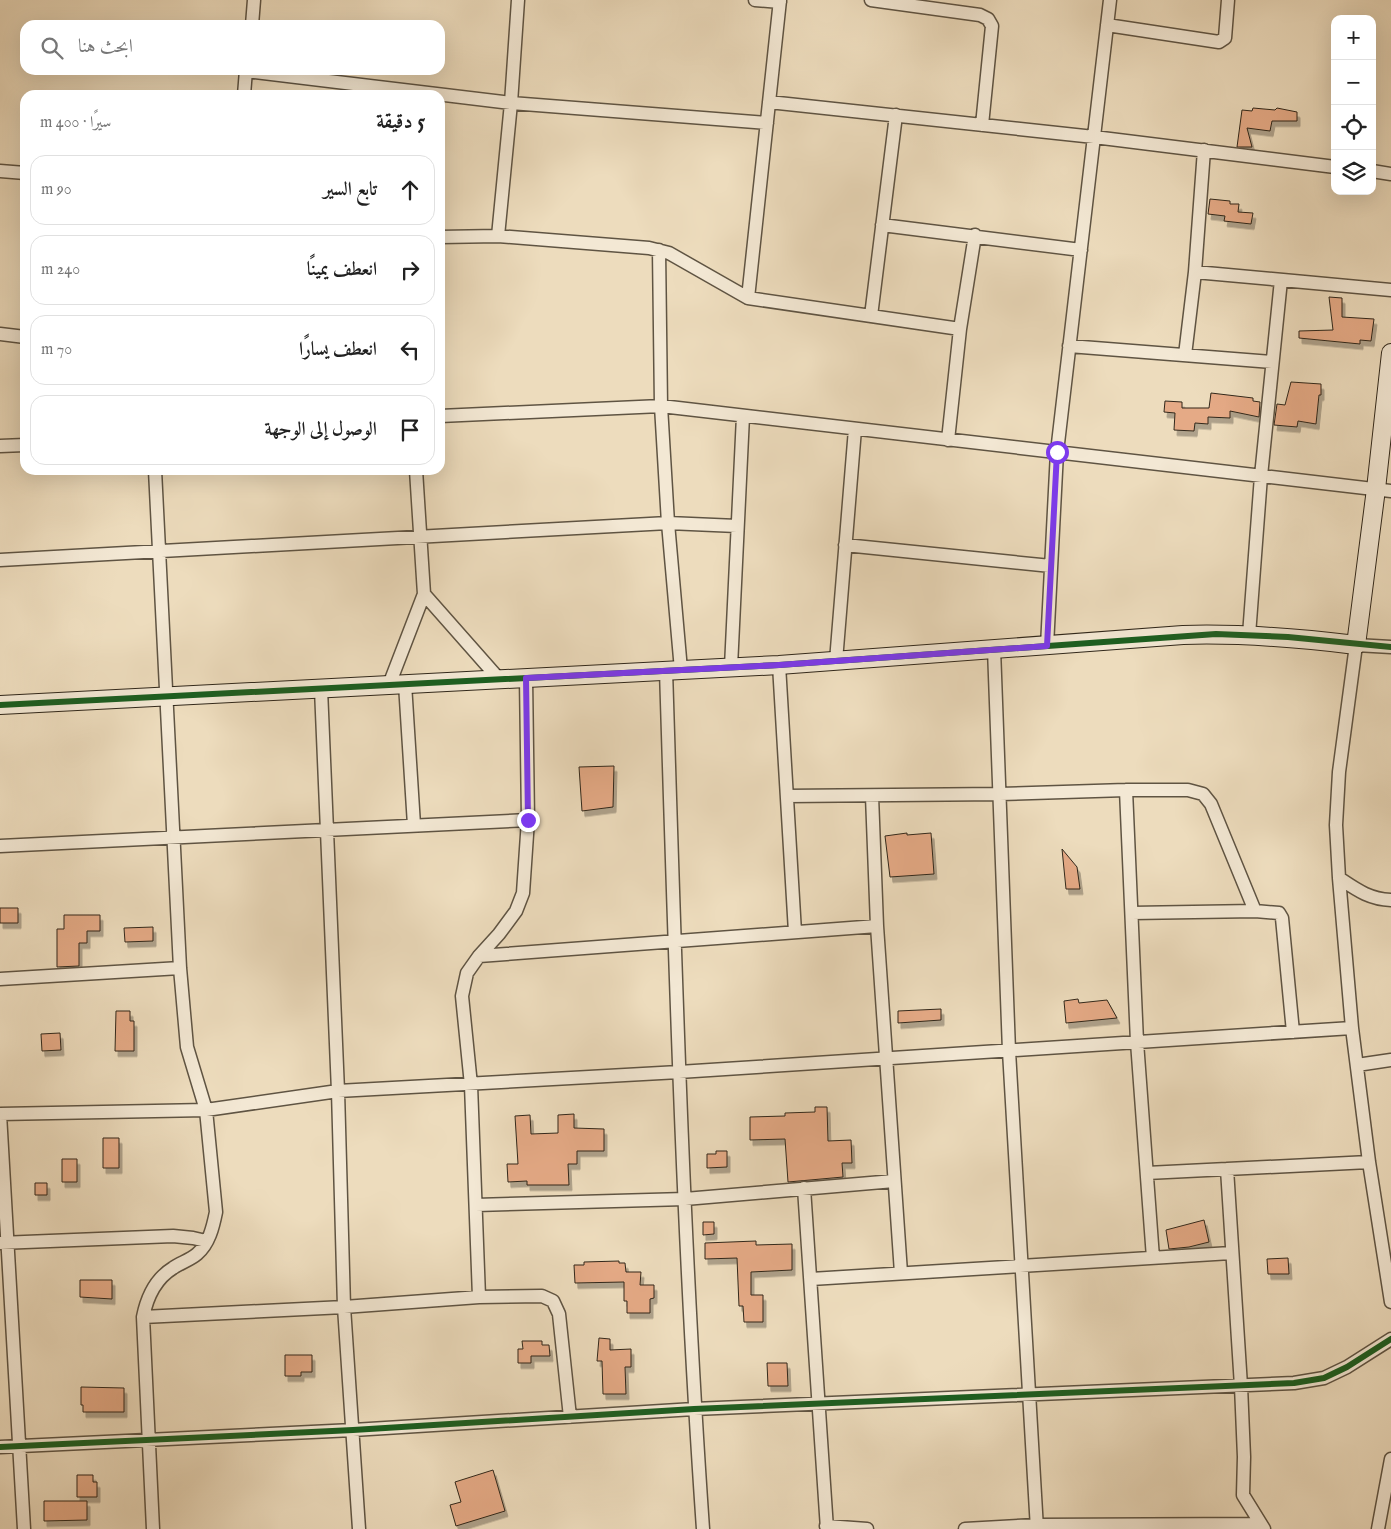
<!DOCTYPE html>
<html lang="ar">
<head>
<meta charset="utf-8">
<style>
	body { margin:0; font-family:"IM FELL English",Amiri,serif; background:#f2f2f2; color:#222; direction:rtl }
	.controls { position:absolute; right:15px; top:15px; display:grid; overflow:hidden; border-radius:10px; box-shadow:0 5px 20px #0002 }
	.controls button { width:45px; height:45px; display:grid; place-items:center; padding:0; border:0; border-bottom:1px solid #e0e0e0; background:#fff; color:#222; font:25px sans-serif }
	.stop { position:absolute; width:15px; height:15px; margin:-11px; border:4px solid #7c3aed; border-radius:50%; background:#fff }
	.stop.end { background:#7c3aed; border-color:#fff; box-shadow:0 1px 5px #0008 }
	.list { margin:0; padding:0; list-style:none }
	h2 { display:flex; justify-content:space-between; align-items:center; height:65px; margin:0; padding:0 20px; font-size:21px }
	h2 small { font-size:16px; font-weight:400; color:#767676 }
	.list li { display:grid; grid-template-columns:32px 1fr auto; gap:15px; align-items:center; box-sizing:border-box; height:70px; margin:0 10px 10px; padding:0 10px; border:1px solid #e0e0e0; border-radius:15px }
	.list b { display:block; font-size:19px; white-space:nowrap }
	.list em { font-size:16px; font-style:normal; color:#767676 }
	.icon { flex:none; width:28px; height:28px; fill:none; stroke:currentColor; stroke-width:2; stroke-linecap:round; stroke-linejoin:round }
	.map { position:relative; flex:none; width:1391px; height:1529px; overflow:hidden; direction:ltr }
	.search { position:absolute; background:#fff; box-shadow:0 5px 20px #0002; left:20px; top:20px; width:425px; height:55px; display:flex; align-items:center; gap:12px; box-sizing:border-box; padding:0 18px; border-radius:15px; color:#767676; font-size:19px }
	.panel { position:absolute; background:#fff; box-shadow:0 5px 20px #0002; left:20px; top:90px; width:425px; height:385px; border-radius:15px; direction:rtl }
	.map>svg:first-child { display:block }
	.building { fill:#e5aa86; stroke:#30271a; filter:url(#shadow) }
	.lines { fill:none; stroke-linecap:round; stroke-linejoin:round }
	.street-casing { stroke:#5f5443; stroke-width:15 }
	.secondary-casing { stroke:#30271a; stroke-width:20 }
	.street { stroke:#f3e8d4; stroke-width:12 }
	.secondary { stroke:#f3e8d4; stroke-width:18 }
	.cycleway-casing { stroke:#f3e8d4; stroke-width:9 }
	.cycleway { stroke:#1b5e20; stroke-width:6 }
	.route { stroke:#7c3aed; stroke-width:6 }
</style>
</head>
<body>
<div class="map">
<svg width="1391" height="1529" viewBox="0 0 1391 1529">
	<defs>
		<filter id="shadow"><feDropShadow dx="3" dy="5.5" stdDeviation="0" flood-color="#0004"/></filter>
	</defs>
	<rect width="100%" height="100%" fill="#eddcbd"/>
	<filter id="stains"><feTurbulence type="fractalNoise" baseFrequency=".004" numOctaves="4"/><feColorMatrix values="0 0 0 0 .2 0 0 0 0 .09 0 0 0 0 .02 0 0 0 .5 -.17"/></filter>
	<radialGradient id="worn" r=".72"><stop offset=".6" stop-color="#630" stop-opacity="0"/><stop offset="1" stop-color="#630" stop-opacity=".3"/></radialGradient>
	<path class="building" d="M1253,108L1275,110L1277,108L1297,112V121H1272L1270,131L1247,128L1252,147H1237L1242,110L1252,111Z
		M1210,199L1230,201V204H1239L1238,212L1253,213L1251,224L1224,221L1225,216L1208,214Z
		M1329,297L1342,298V317L1374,319L1371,341L1360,340V344L1299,338V331L1333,330Z
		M1291,382L1321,384V395H1319L1316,424L1298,421L1297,427L1274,425L1277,404L1285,405Z
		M1211,393L1253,398V401L1260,402L1259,417L1230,411V418L1208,417V424L1195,423L1194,431L1174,430L1175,413L1164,412L1165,401L1182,402V408H1209Z
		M614,766L613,807L582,811L579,767Z
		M907,833V835L931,833L934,874L890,877L885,836Z
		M1062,849L1077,867L1080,889H1066Z
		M0,908H18V923H0Z
		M64,915H100V931H87V943H79V966L57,967V929H64Z
		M153,927V941L125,942L124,928Z
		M1078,999L1079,1003L1107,1000L1117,1018L1066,1023L1064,1001Z
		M941,1009V1020L898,1023V1011Z
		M116,1011H130V1021H134V1051H115Z
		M60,1033L61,1050L42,1051L41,1034Z
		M815,1107H827L828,1141L851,1140L852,1163H842L843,1177L788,1182L785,1139L750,1140V1117L785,1116V1113L815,1112Z
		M574,1114V1128L604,1129V1151H577V1164H568L569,1185H527V1181L508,1182L507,1164H518L515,1116L530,1115L531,1134L558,1133V1115Z
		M103,1138H119V1168H103Z
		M716,1151H727V1167L707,1168V1154H716Z
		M62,1159H77V1182H62Z
		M35,1183H47V1195H35Z
		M1204,1220L1209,1242L1189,1247L1169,1249L1166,1230Z
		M703,1222H714V1234L703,1235Z
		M756,1241V1245L792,1244V1270L751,1272V1295H763V1322H744L743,1306H739L737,1258L705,1259V1243Z
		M1288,1258L1289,1274H1268L1267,1259Z
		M619,1261V1263H625L626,1272H641L640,1285H654V1298L650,1299V1313H627V1301H624V1282L575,1283L574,1265H584V1262Z
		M80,1280H112V1299L80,1297Z
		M599,1338L610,1339V1350L631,1349V1367H625L626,1394H603L602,1361H597Z
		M522,1341H542V1345H549L550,1356H531V1363H518V1349H523Z
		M285,1355H312V1372H301V1376H285Z
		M767,1363H787L788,1386H768Z
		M81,1387L124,1388V1412H83V1405H81Z
		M493,1470L505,1511L456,1526L450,1505L461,1502L455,1482Z
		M77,1475H93V1482H97V1497H77Z
		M44,1501H87V1520L44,1521Z"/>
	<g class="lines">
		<defs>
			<path id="street" d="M755,0L780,2
				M871,0L980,15L988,19L992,26L982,125
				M252,25L254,0
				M1107,25L1219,42L1225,38L1228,0
				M246,71L511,103L767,123
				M244,95L246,70
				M769,102L1094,137L1335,167
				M0,171L25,173
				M1372,171L1391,174
				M882,225L1081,250
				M498,236L511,103L518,0
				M440,237L498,236L649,248L669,253L748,298L960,329
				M659,250L661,406L668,523L681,670
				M1195,272L1391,290
				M748,298L780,0
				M871,316L896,115
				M0,334L25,337
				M1069,346L1272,362
				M1185,355L1195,272L1204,150
				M440,416L661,406L1391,491
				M948,440L960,329L975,235
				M0,446L25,445
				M845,545L1051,566
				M0,560L668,523L737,526
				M424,594L499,679
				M1249,635L1261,476L1281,280
				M1047,646L1057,452L1110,0
				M1391,647L1356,645L1339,772L1336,825L1339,878C1357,890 1369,899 1391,900
				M994,649L1009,1051L1037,1529
				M836,661L855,429
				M779,665L795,932
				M731,667L743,416
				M666,670C675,957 683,1243 703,1529
				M405,684L414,825
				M389,685L424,594L416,470
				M321,689L338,1091L344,1307L359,1529
				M1126,790L1137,1042L1153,1258
				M787,796L1000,794L1126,790H1188L1203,794L1211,804L1255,911
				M872,796L877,926L901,1273
				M0,846L528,820
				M1339,878L1352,1028L1369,1162L1391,1302
				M1132,913L1255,911L1279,913L1282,918L1293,1032
				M479,956L877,926
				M0,979L180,968
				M1357,1065L1391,1060
				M0,1114L206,1110L338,1091L679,1072L1352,1028
				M0,1114L24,1529
				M1227,1169L1241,1386L1244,1457L1243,1495L1264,1529
				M1147,1173L1369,1162
				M804,1188L827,1529
				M476,1205L685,1199L894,1181
				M0,1243L173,1236L193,1238L206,1241
				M811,1279L1231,1253
				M479,1297L471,1085L462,996L467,973L479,956L499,934L516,911L523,893L528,820L526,678
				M143,1317L344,1307L479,1297L542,1296L553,1301L559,1314L570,1417
				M0,1447L353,1430L694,1409L1294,1383L1324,1378L1347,1367L1391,1339
				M826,1526L867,1529
				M153,1529L143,1317C147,1297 155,1279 173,1268C180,1263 190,1260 197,1254C209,1244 213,1227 216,1212L206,1110L187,1047L180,968L155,470
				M965,1529L1036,1525L1261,1524
				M1378,1529L1391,1459"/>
			<path id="secondary" d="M0,705L779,665L1183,635C1241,633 1298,638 1356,645L1376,489L1391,353"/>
		</defs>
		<use href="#street" class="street-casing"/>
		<use href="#secondary" class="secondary-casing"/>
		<use href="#street" class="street"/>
		<use href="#secondary" class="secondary"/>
		<defs>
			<path id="cycleway" d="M0,705L779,665L1216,634L1288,637L1391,647
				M0,1447L353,1430L694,1409L1294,1383L1324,1378L1347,1367L1391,1339"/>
		</defs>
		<use href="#cycleway" class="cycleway-casing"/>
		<use href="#cycleway" class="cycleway"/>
	</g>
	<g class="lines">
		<path class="route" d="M528,820L526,678L779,665L1047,646L1057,452"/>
	</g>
	<rect width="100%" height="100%" filter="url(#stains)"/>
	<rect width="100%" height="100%" fill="url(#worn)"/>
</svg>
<div class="controls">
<button>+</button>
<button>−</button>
<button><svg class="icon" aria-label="locate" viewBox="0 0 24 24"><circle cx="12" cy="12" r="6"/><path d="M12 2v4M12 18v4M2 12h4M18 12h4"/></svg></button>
<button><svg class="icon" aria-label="layers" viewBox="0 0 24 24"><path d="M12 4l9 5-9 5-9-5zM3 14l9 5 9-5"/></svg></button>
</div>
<div class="stop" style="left:1057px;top:452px"></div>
<div class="stop end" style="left:528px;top:820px"></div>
<div class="search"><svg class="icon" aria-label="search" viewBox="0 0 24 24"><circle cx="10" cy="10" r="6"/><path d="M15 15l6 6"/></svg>ابحث هنا</div>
<section class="panel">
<h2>5 دقيقة<small>سيرًا · 400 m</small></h2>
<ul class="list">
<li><svg class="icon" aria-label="ahead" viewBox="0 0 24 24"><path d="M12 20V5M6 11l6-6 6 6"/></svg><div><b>تابع السير</b></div><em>90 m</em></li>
<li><svg class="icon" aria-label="right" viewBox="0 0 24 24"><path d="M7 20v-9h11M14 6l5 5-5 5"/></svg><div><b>انعطف يمينًا</b></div><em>240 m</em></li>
<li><svg class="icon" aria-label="left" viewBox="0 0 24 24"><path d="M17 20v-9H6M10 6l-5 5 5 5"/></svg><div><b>انعطف يسارًا</b></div><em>70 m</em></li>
<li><svg class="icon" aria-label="arrive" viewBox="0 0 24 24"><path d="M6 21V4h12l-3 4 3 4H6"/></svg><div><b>الوصول إلى الوجهة</b></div></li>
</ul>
</section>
</div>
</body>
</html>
